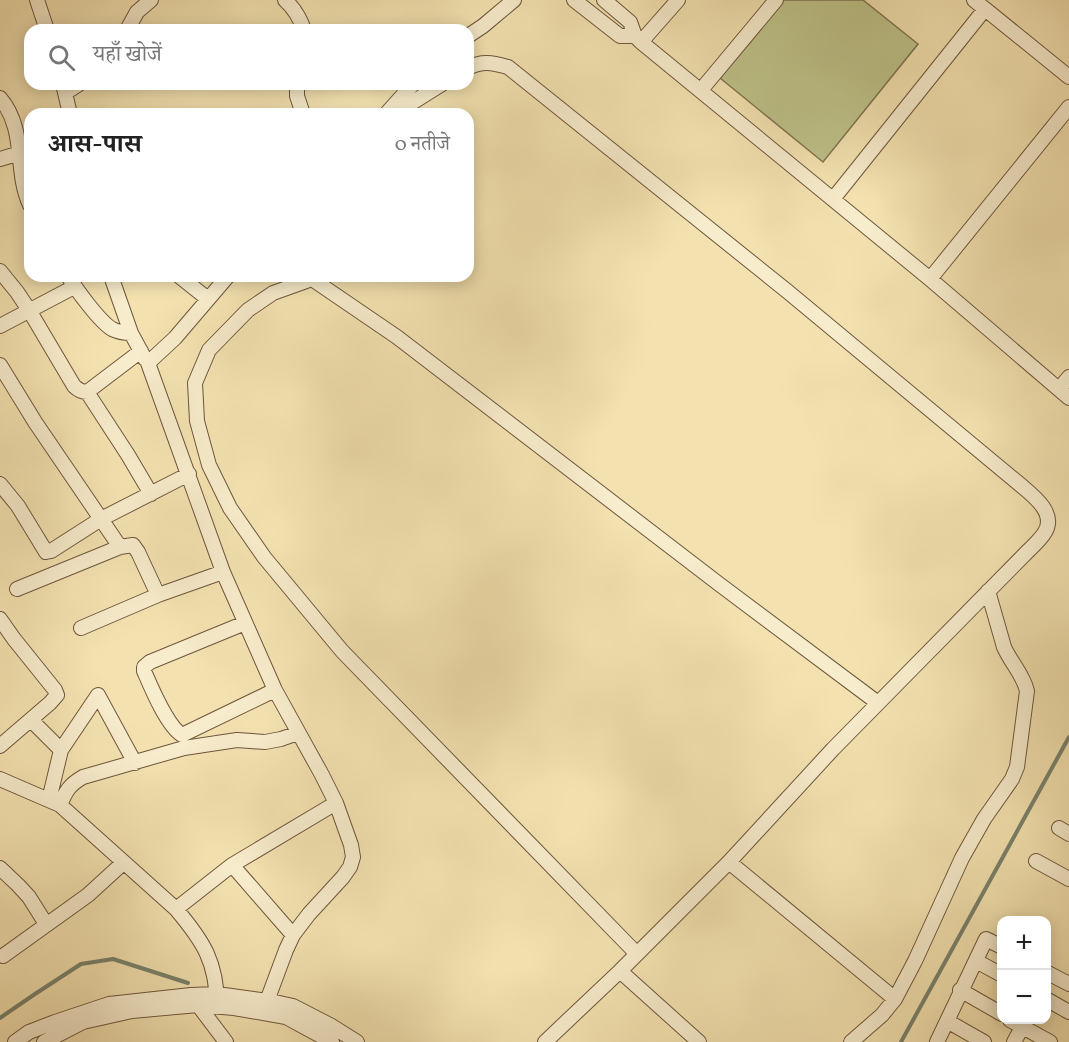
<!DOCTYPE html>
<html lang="hi">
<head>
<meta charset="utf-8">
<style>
	body { margin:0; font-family:Vollkorn,"Noto Serif Devanagari",serif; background:#f2f2f2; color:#222 }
	.controls { position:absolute; right:18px; bottom:18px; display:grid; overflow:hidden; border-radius:12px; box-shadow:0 3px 15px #0003 }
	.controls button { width:54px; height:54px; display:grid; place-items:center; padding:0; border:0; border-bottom:2px solid #e0e0e0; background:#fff; color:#222; font:30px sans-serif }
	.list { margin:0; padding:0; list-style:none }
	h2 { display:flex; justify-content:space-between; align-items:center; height:78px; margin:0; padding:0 24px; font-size:26px }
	h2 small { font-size:20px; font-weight:400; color:#767676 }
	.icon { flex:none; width:33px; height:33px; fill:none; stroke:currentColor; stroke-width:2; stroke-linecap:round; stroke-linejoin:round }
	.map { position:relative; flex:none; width:1069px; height:1042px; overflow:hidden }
	.search { position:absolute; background:#fff; box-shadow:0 3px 15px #0003; left:24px; top:24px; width:450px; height:66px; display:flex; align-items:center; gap:15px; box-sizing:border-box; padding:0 21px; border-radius:18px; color:#767676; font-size:22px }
	.panel { position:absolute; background:#fff; box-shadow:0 3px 15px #0003; left:24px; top:108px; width:450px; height:174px; border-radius:18px }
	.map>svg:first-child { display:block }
	.green { fill:#bec289; stroke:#807450; stroke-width:1.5 }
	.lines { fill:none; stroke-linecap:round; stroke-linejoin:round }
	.stream { stroke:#79826d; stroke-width:4 }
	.minor-casing { stroke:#6f563d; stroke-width:16 }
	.minor { stroke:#f7eccc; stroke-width:14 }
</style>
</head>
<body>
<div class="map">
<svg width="1069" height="1042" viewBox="0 0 1069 1042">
	<rect width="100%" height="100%" fill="#f3e2b0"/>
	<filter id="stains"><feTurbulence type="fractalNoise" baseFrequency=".00333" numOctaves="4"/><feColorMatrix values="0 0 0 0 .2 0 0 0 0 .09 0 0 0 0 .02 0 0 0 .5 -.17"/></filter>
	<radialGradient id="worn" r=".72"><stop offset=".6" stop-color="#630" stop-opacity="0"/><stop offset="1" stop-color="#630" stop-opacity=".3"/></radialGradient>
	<path class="green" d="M783,0H863L918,44L823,162L720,78Z"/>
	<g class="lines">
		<path class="stream" d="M0,1018L35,994L81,964L113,959L188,983
			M901,1042L1069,737"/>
		<defs>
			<path id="minor" d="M37,0L47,30
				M285,0C295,9 300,18 304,30
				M574,0L620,36H635
				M604,0L630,22L635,36L641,42L930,279L1069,398
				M974,0L1069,77
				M127,30L137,12L151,0
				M468,36L483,26L514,0
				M641,42L678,0
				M468,68C483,60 493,63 508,67L787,291L1023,487C1035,497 1056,514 1045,532C1041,539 1034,545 1028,551L833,749L729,862L620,971L545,1042
				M63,84L70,114
				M297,84V96L303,114
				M701,90L776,0
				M65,93L79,84
				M0,98C27,130 14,171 30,205
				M386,114L413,84
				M399,114L402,109L442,84
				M0,159L20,153
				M833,199L985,9
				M0,271L17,292L29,310L74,386C78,390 81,392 87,392L141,351
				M68,276C76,289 99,321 112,329C118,332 124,333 131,333
				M111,276L131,333L145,359
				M179,276L208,299
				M228,276L175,338L148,363L223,572L275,690L322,775L336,803L351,845L353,857L350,867L343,877L309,914L293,935L286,950L267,1001
				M316,276L312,279L273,293L248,310L209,350L195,383L197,421L209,465L230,508L264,557L342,651L637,954
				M312,279L397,337L719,584L878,703
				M930,279L1069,107
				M0,326L74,287
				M0,365L35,422L120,547
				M1059,389L1069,377
				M87,392L128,455L151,494
				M0,484L18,506L46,552L51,551L101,519L189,474
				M17,589L120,547L133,545L138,552L158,595
				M0,619L14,639L55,690L57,695L50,703L0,746
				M245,623L150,662L144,667V671C151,687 167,726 182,735L275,690
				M81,628L158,595L223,572
				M31,720L61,750
				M0,779L60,805L176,909C203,941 217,962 217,1006
				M49,800L61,750L98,695L135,763
				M60,805C66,791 69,785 83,777L184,748L237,740L265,742L281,739L298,733
				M1059,828L1069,834
				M1036,861L1069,879
				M729,862L895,999
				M232,865L293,935
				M0,868L18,885L29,897L46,924
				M176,909L232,865L336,803
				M3,956L88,895L123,863
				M976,961L1002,975
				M620,971L699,1042
				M1046,972L1069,984
				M960,990L1002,1014
				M1046,999L1069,1012
				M198,1005L226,1042
				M1010,1020L1050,1042
				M947,1021L984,1042
				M15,1042L29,1032L55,1022L109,1004L191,995L217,994L275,1002L293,1006L330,1025L357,1042
				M44,1042L83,1022L132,1011L198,1005L234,1008L286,1017L332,1042
				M851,1042L882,1015L895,999L915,961L962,858L984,819L1012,779L1017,767L1027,691C1023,674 1011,663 1004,647L988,591
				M937,1042L986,939L1002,947
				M1014,1042L1026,1020"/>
		</defs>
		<use href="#minor" class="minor-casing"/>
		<use href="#minor" class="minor"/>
	</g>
	<rect width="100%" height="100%" filter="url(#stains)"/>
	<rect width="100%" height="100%" fill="url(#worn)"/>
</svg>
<div class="controls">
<button>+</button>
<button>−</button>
</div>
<div class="search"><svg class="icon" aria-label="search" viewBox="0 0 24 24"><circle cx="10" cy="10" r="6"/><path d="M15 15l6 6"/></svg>यहाँ खोजें</div>
<section class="panel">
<h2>आस-पास<small>0 नतीजे</small></h2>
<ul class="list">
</ul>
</section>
</div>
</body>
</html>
